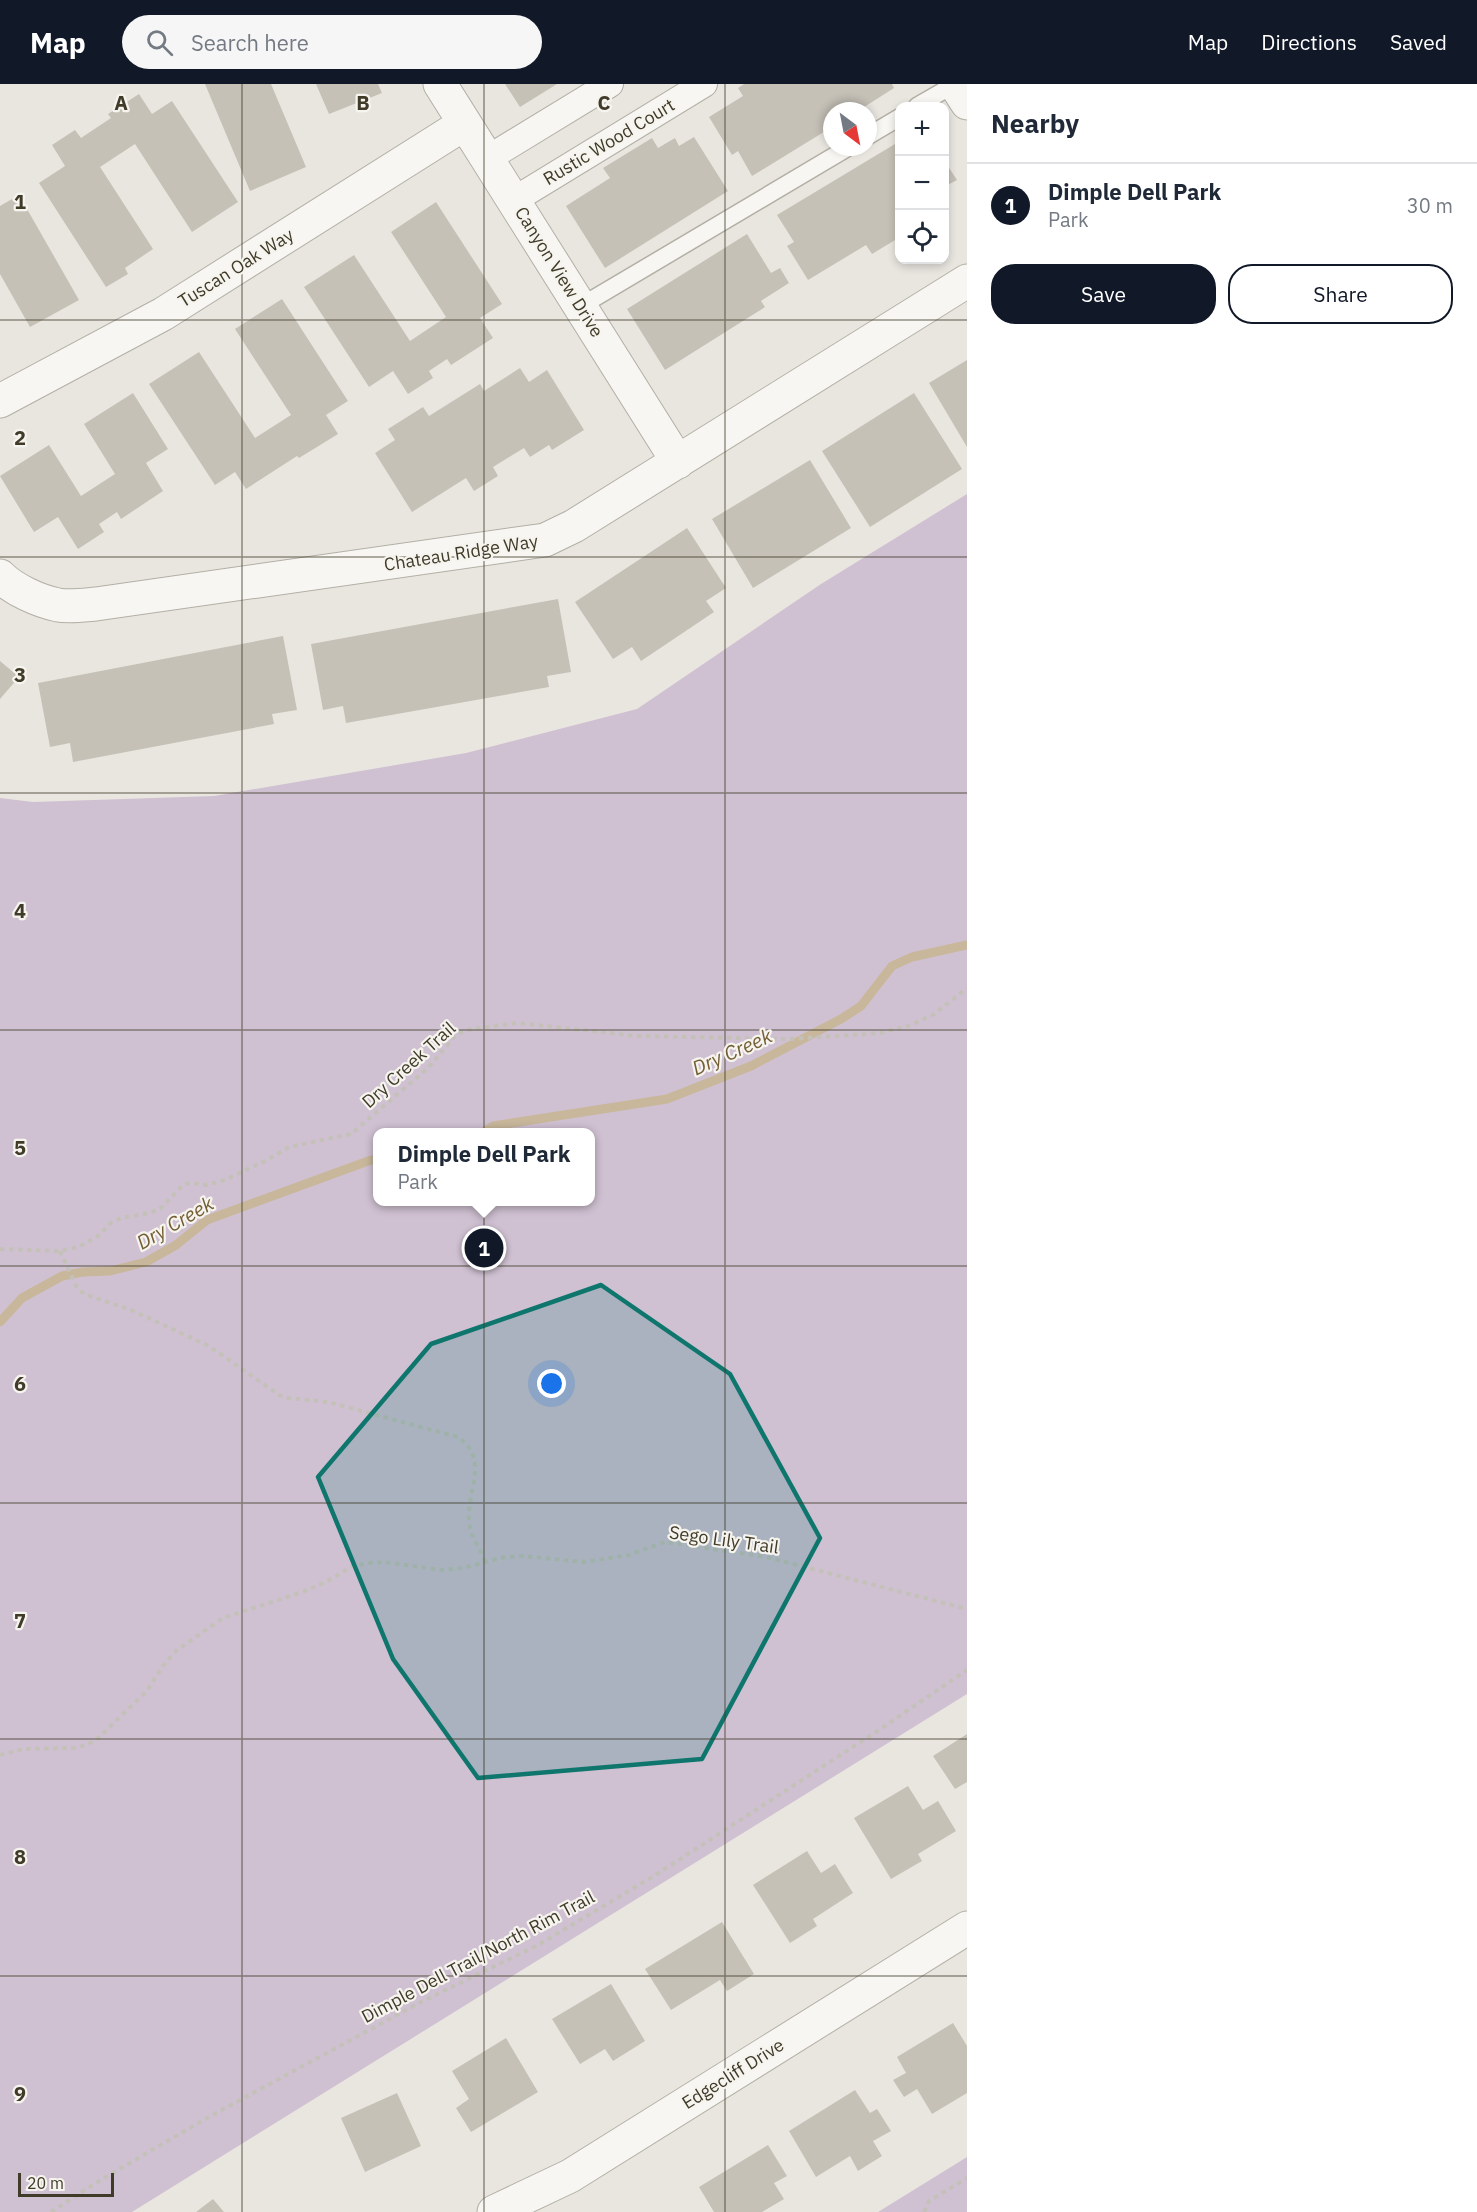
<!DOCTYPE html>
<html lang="en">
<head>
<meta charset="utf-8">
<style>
	body { margin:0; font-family:"IBM Plex Sans",sans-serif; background:#f6f6f7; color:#1f2937 }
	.controls { position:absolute; right:18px; top:18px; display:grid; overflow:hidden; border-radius:12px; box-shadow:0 3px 9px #0003 }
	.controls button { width:54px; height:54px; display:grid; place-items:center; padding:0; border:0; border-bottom:2px solid #e0e1e3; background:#fff; color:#1f2937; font:30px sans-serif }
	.compass { position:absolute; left:823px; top:18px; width:54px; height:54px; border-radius:50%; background:#fff; box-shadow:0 3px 9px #0003; rotate:148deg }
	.scale { position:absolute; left:18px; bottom:15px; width:96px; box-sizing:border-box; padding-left:6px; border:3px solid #403a28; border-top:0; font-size:16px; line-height:21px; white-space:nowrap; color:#403a28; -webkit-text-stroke:4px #f6f4ef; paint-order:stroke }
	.you { position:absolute; left:552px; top:1300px; width:21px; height:21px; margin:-15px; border:4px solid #fff; border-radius:50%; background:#1a73e8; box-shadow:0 0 0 9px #1a73e833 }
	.badge { display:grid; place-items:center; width:39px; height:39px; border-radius:50%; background:#111827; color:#fff; font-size:20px; font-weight:700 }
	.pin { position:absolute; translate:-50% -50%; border:3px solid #fff; box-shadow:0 2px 6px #0006 }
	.popup { position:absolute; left:373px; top:1044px; width:222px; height:78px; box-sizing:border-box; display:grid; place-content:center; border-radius:12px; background:#fff; filter:drop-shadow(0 2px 4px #0005); font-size:20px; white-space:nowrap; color:#747a83 }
	.popup b { font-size:22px; color:#1f2937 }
	.popup::after { content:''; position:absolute; left:50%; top:100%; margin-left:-12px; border:12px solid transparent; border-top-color:#fff }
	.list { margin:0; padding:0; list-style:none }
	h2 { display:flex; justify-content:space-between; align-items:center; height:78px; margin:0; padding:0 24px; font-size:26px }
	h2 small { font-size:20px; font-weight:400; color:#747a83 }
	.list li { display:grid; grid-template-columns:39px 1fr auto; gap:18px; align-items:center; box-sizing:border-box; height:84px; padding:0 24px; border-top:2px solid #e0e1e3 }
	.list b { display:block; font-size:22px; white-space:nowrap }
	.list p { margin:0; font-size:20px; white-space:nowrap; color:#747a83 }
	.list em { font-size:20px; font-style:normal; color:#747a83 }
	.actions { display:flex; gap:12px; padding:18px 24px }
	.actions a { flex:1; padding:14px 0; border:2px solid #111827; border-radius:24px; text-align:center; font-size:21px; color:#111827 }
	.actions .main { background:#111827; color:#fff }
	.icon { flex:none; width:33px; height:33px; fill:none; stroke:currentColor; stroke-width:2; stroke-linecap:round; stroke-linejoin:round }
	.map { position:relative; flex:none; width:967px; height:2128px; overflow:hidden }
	header { display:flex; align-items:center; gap:36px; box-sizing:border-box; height:84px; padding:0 30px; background:#111827; color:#fff }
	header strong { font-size:28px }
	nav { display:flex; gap:33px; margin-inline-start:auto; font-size:21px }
	.search { width:420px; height:54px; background:#f6f6f7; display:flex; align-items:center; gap:15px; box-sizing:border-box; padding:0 21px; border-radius:33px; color:#747a83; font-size:22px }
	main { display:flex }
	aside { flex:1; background:#fff }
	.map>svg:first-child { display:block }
	.green { fill:#d0c1d2; fill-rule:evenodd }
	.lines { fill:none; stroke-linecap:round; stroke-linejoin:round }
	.stream { stroke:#c8b79b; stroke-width:9 }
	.building { fill:#c5c1b7 }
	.service-casing { stroke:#b3afa5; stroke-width:19 }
	.pedestrian-casing { stroke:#b3afa5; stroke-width:28 }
	.minor-casing { stroke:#b3afa5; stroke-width:35 }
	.path { stroke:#c4c1b9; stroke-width:4; stroke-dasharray:4.5 4.5; stroke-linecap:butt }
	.service { stroke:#f7f6f2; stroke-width:16 }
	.pedestrian { stroke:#f7f6f2; stroke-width:26 }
	.minor { stroke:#f7f6f2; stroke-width:33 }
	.marked { fill:#0f766e; fill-opacity:0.2; stroke:#0f766e; stroke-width:4.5; stroke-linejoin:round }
	.grid { fill:none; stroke:#403a28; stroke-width:1.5; stroke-opacity:0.55 }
	.labels { text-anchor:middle; stroke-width:4.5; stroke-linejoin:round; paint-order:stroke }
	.street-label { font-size:18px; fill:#403a28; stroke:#f6f4ef }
	.water-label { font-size:20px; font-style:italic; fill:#735d33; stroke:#f6f4ef }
	.grid-label { font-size:20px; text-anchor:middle; font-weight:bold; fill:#403a28; stroke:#f6f4ef; stroke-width:4.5; stroke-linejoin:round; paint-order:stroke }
</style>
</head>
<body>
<header>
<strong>Map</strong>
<div class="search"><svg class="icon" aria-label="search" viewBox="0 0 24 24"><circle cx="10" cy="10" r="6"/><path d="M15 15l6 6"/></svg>Search here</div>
<nav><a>Map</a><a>Directions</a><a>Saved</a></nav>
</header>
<main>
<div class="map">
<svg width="967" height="2128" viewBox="0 0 967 2128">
	<rect width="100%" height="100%" fill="#e9e6e0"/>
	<path class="green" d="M967,410V1610L132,2128H0V714L33,718L214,712L466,669L637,625L821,500ZM378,1048H590V1118H378Z
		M967,2073V2128H878Z"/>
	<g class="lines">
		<path class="stream" d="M484,1048L493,1042L667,1015L751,982L841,935L861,922L892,882L912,873L967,861
			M0,1238L22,1214L62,1192L83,1188L110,1187L146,1178L176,1161L207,1136L371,1076L378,1077"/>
	</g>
	<path class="building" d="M205,0H271L306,83L250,107Z
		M316,0H378L382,9L329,30Z
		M505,0H557L520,23Z
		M744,0H892L894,4L858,27H832V43L752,92L738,67L732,71L709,33L743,12L738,4Z
		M139,10L152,30L172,17L238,118L192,148L135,60L100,83L153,165L125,184L128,190L106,203L39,99L65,82L52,61L75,46L81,54L111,34L108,30Z
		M694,53L728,107L605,184L566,122L610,94L603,84L652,54L658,64L675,54L679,62Z
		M900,57V153L872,170L866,161L808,196L787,162L794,158L777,131Z
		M944,76L957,96L944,103Z
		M19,111L79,216L30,243L0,190V122Z
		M436,118L502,220L480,234L493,254L451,281L447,275L429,287L433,294L408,310L393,287L369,303L304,203L354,171L410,257L446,233L391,148Z
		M747,150L771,189L780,184L789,199L761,217L765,223L665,286L627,225Z
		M282,215L348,317L326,331L338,350L299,374L297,372L246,405L235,388L215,401L149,300L199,268L255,354L291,331L235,245Z
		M967,276V363L929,299Z
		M520,284L529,298L547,286L584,346L552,366L549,361L530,373L524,364L493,383L498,392L474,407L466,394L412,428L375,369L395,356L388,345L423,323L429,332L480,300L484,307Z
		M133,309L168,365L146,379L163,407L121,435L117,428L99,440L104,448L78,465L58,433L34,448L0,392L49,361L81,412L115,390L84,340Z
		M914,309L962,385L870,443L822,367Z
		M810,376L851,444L753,504L712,435Z
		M687,444L726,504L706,517L714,528L641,577L632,563L613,575L575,518Z
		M558,515L571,588L547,592L549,603L346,639L343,622L323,626L311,560Z
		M283,552L297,626L272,630L274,640L73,678L70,659L50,663L38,599Z
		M0,577L19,593L0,615Z
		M967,1650V1698L955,1705L933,1672Z
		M908,1702L923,1726L938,1717L956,1747L918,1770L922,1777L891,1795L854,1734Z
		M807,1767L821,1789L835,1780L853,1809L813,1835L817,1842L790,1859L753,1801Z
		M722,1838L754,1890L727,1907L720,1896L671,1926L645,1885Z
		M611,1900L645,1957L613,1977L605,1965L580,1980L552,1935Z
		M953,1939L967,1962V2009L932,2030L917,2005L904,2013L893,1996L906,1989L897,1973Z
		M506,1954L538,2008L471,2048L456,2024L469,2015L452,1987Z
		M855,2006L870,2029L877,2025L891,2047L873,2057L882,2072L858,2087L850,2072L816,2093L789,2047Z
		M397,2009L421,2062L365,2088L341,2034Z
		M768,2061L787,2092L774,2099L784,2115L762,2128H714L699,2103Z
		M213,2115L224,2128H196Z"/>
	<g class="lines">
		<defs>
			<path id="service" d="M917,22L955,0
				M868,52L900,33
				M581,222L849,63"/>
			<path id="pedestrian" d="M487,75L610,0
				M514,116L704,0"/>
			<path id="minor" d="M440,0L678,378
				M955,0L967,19
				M0,317L163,230L464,40
				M0,492C14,506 39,517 58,521C70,523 84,521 96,520L545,456L574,442L967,197
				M494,2128L570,2092L967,1844"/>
		</defs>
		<use href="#service" class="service-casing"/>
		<use href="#pedestrian" class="pedestrian-casing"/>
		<use href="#minor" class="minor-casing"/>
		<path class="path" d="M0,1165L60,1167L78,1163L97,1153L111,1139L121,1134L149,1129L160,1125L184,1100L192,1099L206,1101L225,1096L267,1076L289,1063L351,1050L428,984L455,952L466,946L517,939L638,952L790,955L880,949L908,942L933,931L967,904
			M60,1167L76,1202L84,1210L131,1226L209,1262L279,1311L288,1314L328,1318L458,1353C490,1376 467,1405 469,1436C469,1450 480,1465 486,1479
			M0,1671L23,1665L74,1664L87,1661L98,1654L146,1608L165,1579L177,1566L223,1534L302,1508L326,1498L353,1482L368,1479L385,1478L441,1486L463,1484L505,1473L523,1472L584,1478L629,1471L665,1458L766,1473L967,1525
			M51,2128L99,2097L207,2034L419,1919L538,1861L654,1792L879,1646L967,1586
			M924,2128L929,2117L967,2094"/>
		<use href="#service" class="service"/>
		<use href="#pedestrian" class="pedestrian"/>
		<use href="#minor" class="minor"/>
	</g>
	<path class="marked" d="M601,1201L730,1290L820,1454L702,1675L478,1694L393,1575L318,1393L431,1260Z"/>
	<path class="grid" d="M242,0V2128M484,0V2128M725,0V2128M0,236H967M0,473H967M0,709H967M0,946H967M0,1182H967M0,1419H967M0,1655H967M0,1892H967"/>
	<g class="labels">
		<g class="street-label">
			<text transform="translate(609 58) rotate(-31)" y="6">Rustic Wood Court</text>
			<text transform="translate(236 184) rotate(-32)" y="6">Tuscan Oak Way</text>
			<text transform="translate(559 188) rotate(58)" y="6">Canyon View Drive</text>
			<text transform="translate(461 469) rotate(-9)" y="6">Chateau Ridge Way</text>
			<text transform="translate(409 981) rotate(-42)" y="6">Dry Creek Trail</text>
			<text transform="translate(724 1456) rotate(8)" y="6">Sego Lily Trail</text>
			<text transform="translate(478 1873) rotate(-28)" y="6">Dimple Dell Trail/North Rim Trail</text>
			<text transform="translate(733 1990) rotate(-32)" y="6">Edgecliff Drive</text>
		</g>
		<g class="water-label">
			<text transform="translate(732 968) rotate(-24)" y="7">Dry Creek</text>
			<text transform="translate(175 1139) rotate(-30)" y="7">Dry Creek</text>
		</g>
	</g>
	<g class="grid-label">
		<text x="121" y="26">A</text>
		<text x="363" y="26">B</text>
		<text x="604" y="26">C</text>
		<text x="20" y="125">1</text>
		<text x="20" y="361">2</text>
		<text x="20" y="598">3</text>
		<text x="20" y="834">4</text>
		<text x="20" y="1071">5</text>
		<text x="20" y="1307">6</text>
		<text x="20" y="1544">7</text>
		<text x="20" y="1780">8</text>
		<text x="20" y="2017">9</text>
	</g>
</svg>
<div class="controls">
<button>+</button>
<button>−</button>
<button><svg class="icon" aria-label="locate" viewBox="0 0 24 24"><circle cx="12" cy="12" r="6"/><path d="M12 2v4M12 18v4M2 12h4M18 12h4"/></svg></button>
</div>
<svg class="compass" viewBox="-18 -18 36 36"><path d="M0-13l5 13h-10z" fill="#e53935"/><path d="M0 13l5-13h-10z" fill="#747a83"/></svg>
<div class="scale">20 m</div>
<div class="you"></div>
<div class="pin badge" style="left:484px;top:1164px">1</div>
<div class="popup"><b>Dimple Dell Park</b>Park</div>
</div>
<aside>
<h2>Nearby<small></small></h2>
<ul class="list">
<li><span class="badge">1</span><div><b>Dimple Dell Park</b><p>Park</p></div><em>30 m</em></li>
</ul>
<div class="actions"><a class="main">Save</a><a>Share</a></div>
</aside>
</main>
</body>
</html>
